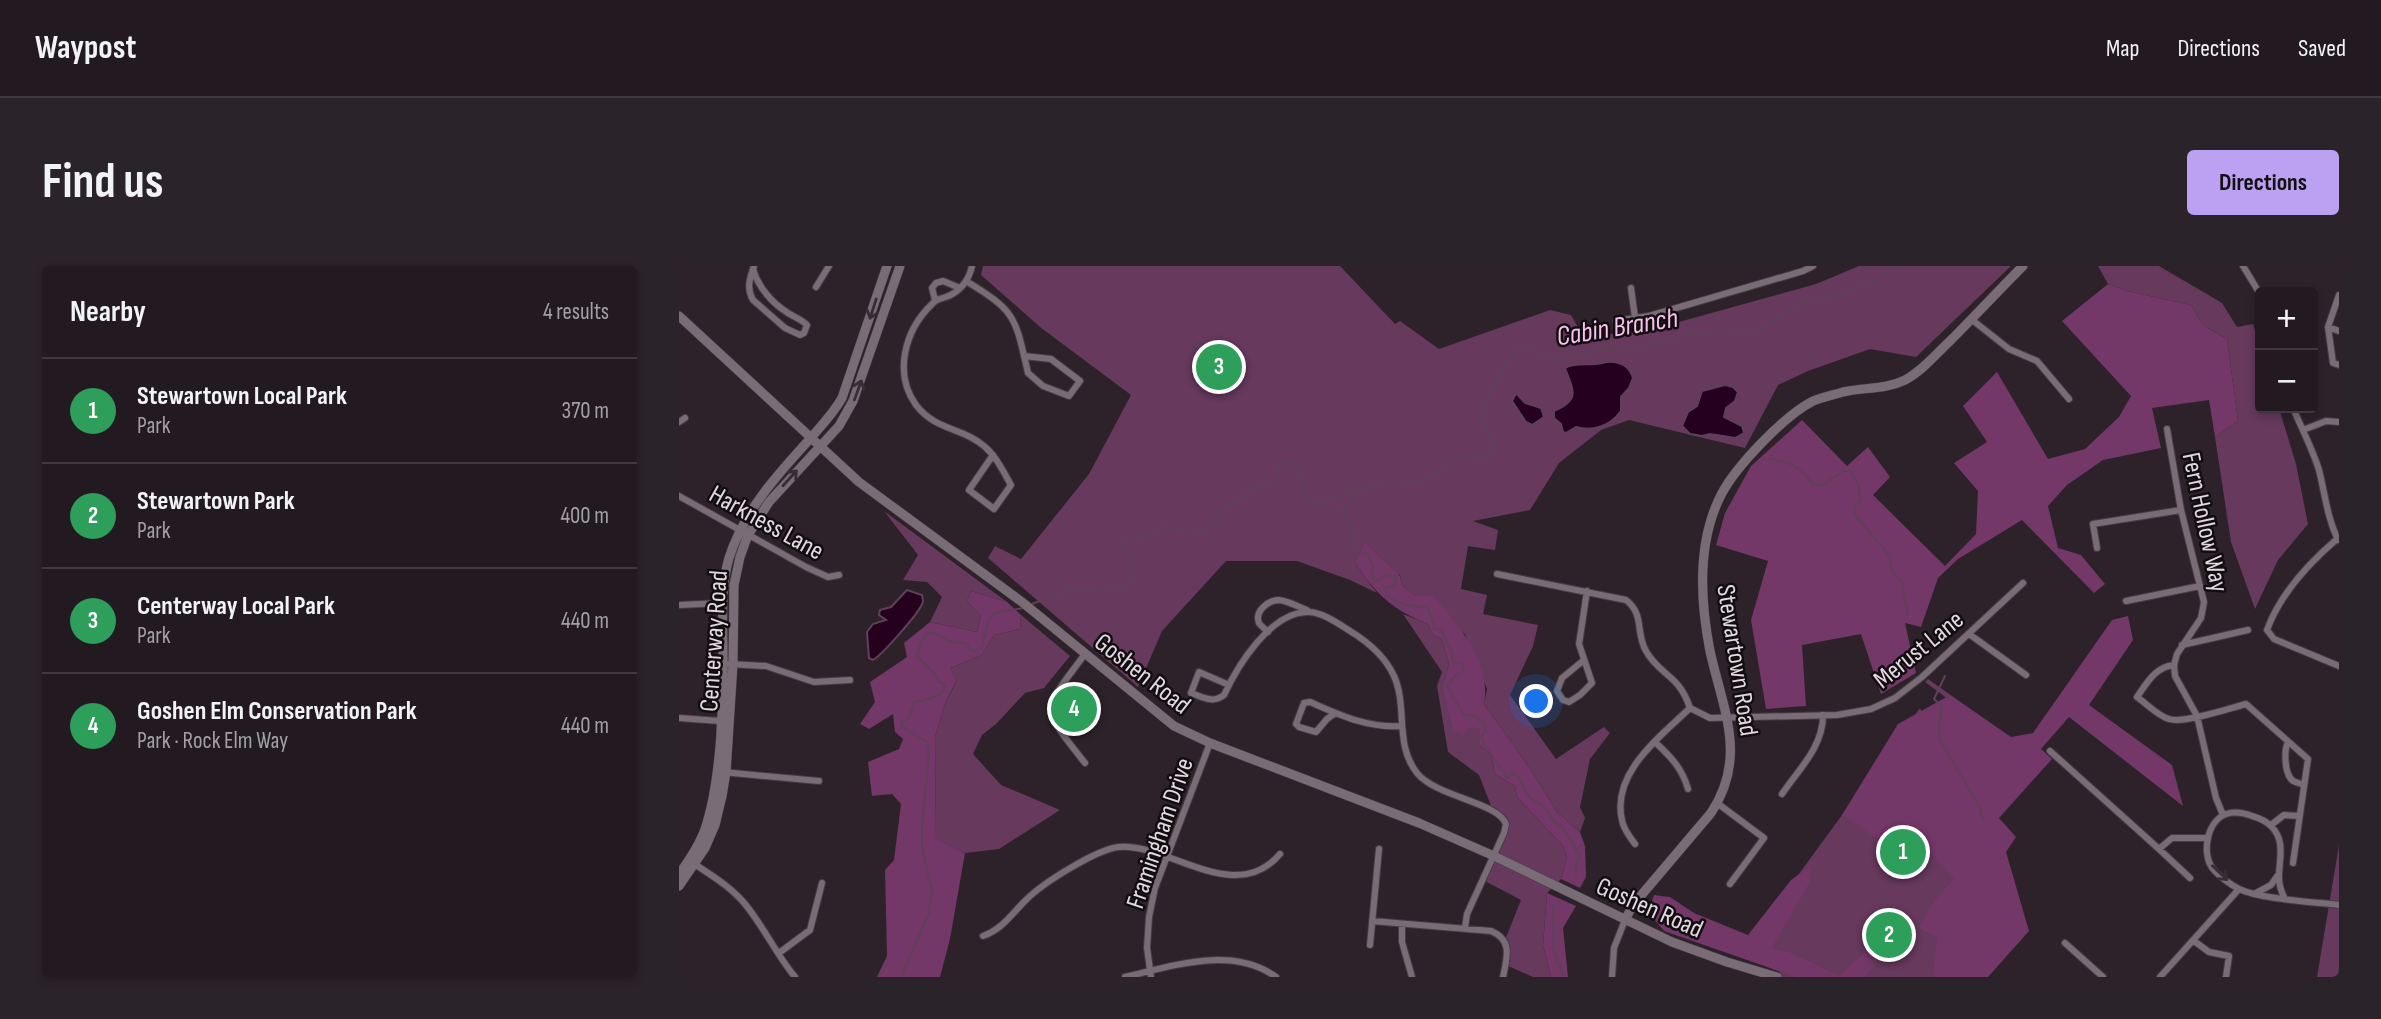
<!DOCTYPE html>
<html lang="en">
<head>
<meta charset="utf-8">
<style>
	body { margin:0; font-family:"Sofia Sans Condensed",sans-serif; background:#2a2329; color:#f1f3f6 }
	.controls { position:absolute; right:21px; top:21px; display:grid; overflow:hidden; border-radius:7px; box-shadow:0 4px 10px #0003 }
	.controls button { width:63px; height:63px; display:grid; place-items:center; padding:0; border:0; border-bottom:2px solid #3f383e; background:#221a20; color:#f1f3f6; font:35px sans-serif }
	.you { position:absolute; left:858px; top:436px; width:24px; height:24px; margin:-18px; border:5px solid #fff; border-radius:50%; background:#1a73e8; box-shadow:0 0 0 10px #1a73e833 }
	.badge { display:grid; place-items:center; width:46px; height:46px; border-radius:50%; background:#bca0f2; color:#fff; font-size:23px; font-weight:700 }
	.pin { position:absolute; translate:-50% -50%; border:4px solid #fff; box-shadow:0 2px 7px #0006 }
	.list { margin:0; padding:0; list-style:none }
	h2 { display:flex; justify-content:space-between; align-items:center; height:91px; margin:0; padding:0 28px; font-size:30px }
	h2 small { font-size:23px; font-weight:400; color:#a2a1a5 }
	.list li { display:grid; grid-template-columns:46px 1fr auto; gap:21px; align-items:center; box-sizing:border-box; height:105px; padding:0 28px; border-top:2px solid #3f383e }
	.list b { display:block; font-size:26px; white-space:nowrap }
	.list p { margin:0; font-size:23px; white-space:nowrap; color:#a2a1a5 }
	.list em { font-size:23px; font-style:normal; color:#a2a1a5 }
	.map { position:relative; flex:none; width:1660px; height:711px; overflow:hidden; border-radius:7px }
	header { display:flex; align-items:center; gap:42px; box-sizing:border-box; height:98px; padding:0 35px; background:#221a20; border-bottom:2px solid #3f383e }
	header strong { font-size:33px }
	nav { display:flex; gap:38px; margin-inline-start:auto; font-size:24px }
	.intro { display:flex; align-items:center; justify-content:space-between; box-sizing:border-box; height:168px; padding:0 42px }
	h1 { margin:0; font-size:49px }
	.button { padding:18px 32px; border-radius:7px; background:#bca0f2; color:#111; font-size:24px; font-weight:700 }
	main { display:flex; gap:42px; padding:0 42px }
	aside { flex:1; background:#221a20; border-radius:7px; box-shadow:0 4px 10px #0003 }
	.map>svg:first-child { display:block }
	.green { fill:#66395d }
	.forest { fill:#733768 }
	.water { fill:#25001f; stroke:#5e4159; stroke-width:2 }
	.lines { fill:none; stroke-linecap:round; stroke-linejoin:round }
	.stream { stroke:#5e4159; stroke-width:2 }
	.street-casing { stroke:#463d44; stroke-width:8 }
	.secondary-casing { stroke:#463d44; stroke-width:10 }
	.street { stroke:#796c76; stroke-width:6 }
	.secondary { stroke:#796c76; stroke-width:9 }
	.oneway { stroke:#362e34 }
	.labels { text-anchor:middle; stroke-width:5; stroke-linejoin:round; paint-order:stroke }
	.street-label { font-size:26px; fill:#e2dae0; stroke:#120d11 }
	.water-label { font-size:28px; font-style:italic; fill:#f7c1eb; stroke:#120d11 }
</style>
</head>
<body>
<header>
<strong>Waypost</strong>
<nav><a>Map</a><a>Directions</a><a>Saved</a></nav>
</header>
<div class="intro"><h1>Find us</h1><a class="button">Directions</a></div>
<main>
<aside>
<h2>Nearby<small>4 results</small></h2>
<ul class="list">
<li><span class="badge" style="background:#2e9e5b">1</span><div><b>Stewartown Local Park</b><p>Park</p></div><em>370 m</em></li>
<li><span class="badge" style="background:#2e9e5b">2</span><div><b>Stewartown Park</b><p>Park</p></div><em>400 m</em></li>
<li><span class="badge" style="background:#2e9e5b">3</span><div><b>Centerway Local Park</b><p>Park</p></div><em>440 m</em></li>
<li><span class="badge" style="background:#2e9e5b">4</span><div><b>Goshen Elm Conservation Park</b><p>Park · Rock Elm Way</p></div><em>440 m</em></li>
</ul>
</aside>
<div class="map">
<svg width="1660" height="711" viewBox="0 0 1660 711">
	<rect width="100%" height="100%" fill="#2d222a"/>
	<path class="green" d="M304,0H661L716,58L721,55L760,83L871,44L892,49L905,72L982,61L1137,18L1180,0H1332L1237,91L1191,83L1129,105L1099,119L1066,182L950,154L922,164L880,197L851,244L794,255L819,264L816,284L789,280L782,323L808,329L804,348L859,359L854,380L831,429L877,493L925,461L931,467L911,493L901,541L906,552L901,566L878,546L850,501L805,438L808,423L786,368L724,320L721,309L676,298L698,327L671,314L618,295H547L483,365L459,421L309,292L316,280L342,293L410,208L452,129L361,61L302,9Z
		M1419,0H1480L1543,37L1558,61L1574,58L1581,82V142H1600L1617,198L1629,258L1599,294L1576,343L1552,276L1536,171L1559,155L1548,73L1524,59L1512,39L1448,25L1429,18Z
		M205,245L328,336L292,325L288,335L302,350L298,366L251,356L263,331L248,316L224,314L239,289Z
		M724,348L749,358L754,369L763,373L770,398L763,420L790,460L801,463V479L812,489L816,508L836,520L838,531L884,580L888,592L882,613L868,627L864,679L872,711H854L827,699L826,674L842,634L804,614L827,558L814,545L800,509L769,486L758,420L763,406Z
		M342,349L391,390L365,422L346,427L317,458L303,469L294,488L322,519L381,544L320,583L286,587L257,574L256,471L267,435L277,417L272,402L303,389L315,369L341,363Z
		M1249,413L1345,481L1298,551L1286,711H1102L1099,709L1101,706L1061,689L1241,442L1262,485L1289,448L1246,416Z
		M396,420L420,440L385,466C374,451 372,436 384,421Z
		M1660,579V711H1638Z"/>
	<path class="forest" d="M1429,18L1448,25L1512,39L1524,59L1548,73L1559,155L1536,171L1530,134L1473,142L1482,182L1424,194L1388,219L1369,240L1379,282L1402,289L1426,318L1415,327L1343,254L1279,293L1259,312L1242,361L1226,357L1237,407L1202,428L1182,368L1123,379L1127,440L1087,443L1072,354L1089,295L1037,279L1046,247L1072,200L1123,154L1168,200L1189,181L1211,211L1194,229L1266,300L1297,268L1299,225L1275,197L1308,176L1284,140L1318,106L1369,193L1406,183L1440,151L1452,130L1383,55Z
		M686,277L721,310L724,320L737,330L754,329C779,359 813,396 805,438L850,501L878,546L901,566L906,580L907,611L901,622L882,613L888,592L884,580L838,531L836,520L816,508L812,489L801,479V463L790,461L784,470L774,463L763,420L770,398L763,373L754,369L749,358C712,343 699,329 676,298Z
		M292,325L328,336L342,349L341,363L315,369L303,389L272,402L277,416L267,435L256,471L257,573L286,587L271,673L261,711H198L208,690L206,604L215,594L222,538L213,528L193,530L189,496L220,483L224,473L216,466L214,448L190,463L181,458L196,436L191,416L228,391L225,377L251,356L298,366L302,350L288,335Z
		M1449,350L1454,374L1410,439L1493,499L1504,540L1390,451L1362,483L1373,493L1320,552L1337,571L1327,586L1350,665L1309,711H1256L1254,708L1258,672L1240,662L1255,635L1275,612L1244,579L1218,586L1163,549L1219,458L1271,429L1332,471L1354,467L1433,354Z
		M1130,601L1132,614L1093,682L1113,687L1160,710L1203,670L1213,680L1186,711H1117L985,665L969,646L975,629L991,631L1015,647L1069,669L1112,614Z
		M868,627L897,640L884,662L889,711H872L864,679Z"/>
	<path class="water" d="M927,96C939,95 950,99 954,112L950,122L942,131V145C931,160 914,166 897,161L887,167L884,166L882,158L875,152V145C902,134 894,124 886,102C896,95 913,101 927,96Z
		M1046,119L1054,121L1059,126L1056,135L1047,142L1045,151L1063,160L1065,167L1056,172L1031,168L1023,170L1011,168L1003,160L1009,146L1018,140L1023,125Z
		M838,128L846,137L862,142L865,151L853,159L847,156L833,135L836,129Z
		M228,324L243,329C244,335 245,335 242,340C237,350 203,389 194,394L190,392L188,366L194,358L207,354L200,349L201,344L212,341Z"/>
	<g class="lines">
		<path class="stream" d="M1090,193C1111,195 1121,201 1134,218L1144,219L1164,205H1172L1179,218L1182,236L1176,239L1175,248L1211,290L1212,301L1217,311L1224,315V325L1229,349
			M682,223L675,233L664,241C666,250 671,256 673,264C675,273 675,280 679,289L688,287L694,300L693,310L696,316L708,309L717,311V318L705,323C713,340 732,339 749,342L756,363L763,364L773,387L774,397H782L785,404L777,409L768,420L785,450L795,449L805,457L807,466L802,470L805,478L828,512L832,507L839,510L850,531L866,542L876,557L883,560L901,590L897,597V609
			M353,338L395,322L415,326L429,321H443L452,317L455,300L443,280L448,272L458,271L487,261L505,265L527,263L536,256L538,246L546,239L561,235L570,225L589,219L597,212L601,197C624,193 621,216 626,229C627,232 632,236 634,238L699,218L731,217L753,211L776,192L804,191L814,187C819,172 807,166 801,153L826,99L836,87L844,81L853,82L873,93L923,84L950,83L1010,68L1068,66L1087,61L1111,44L1128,35L1158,30L1192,17L1218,0
			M1266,410L1255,433L1263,440L1260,462L1261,474L1301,542L1304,555
			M874,639L875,687L885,711
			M222,711L250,647L253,625L243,581V559L250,487L248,476L222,460L223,455L229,453L236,436C247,433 265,432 266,418L260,416L256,408L238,390L242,376L248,368L255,366L270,375L288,378L291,384L296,385L303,381L309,356L315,347L345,342"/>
		<defs>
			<path id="street" d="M293,0C290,14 281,26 267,31C261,33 257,33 253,38C226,64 214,107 237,139C257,165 283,161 305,180C317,190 324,205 332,219L315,243L290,224L314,189
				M1564,0L1581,28
				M74,3C79,21 93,37 109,47C115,51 122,53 128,59L125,67L121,69L106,62L74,34C67,22 71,12 75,0
				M287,15C338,46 336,51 349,107L364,120L390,130L401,115L372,93L345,90
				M137,21L150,0
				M952,22L956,52
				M1660,29L1649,61L1654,97L1660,99
				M256,34L253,22L257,17L264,15L281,22
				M1292,53L1330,83L1358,95L1390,133
				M937,55L970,50L1124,5L1134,0
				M1649,61L1660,65
				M1614,142C1623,163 1633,182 1640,204C1646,228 1648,251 1659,274
				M0,156L6,152
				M1488,163L1502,244L1525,336L1522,352L1498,388L1495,399L1496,410L1518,450L1537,532L1544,549
				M1624,164L1647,155L1660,156
				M0,230L127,301L149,311L160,309
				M1658,273C1630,297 1601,328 1588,364L1595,373L1660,400
				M1418,282L1414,258L1502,244
				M818,308L947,334C966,349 956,366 967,385C981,410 1000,408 1011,442L1031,452L1158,449L1192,443L1216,432L1243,411L1344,317
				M1447,335L1521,320
				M0,339L44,337
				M589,366C587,364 581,359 580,357C575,345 590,334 600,334C610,335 619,341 628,344
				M1290,368L1347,409
				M1503,379L1569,364
				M905,394L883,412L878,425L884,434L890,436L901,429L913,417L900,378L908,325
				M50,398L87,400L135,416L171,414
				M1495,399C1476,401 1468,417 1458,431C1468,438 1479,450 1490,453C1504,458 1551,442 1567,438L1629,493L1614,597
				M550,419L520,406L512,427C524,431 534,438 545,429C559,399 591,347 628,346C642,345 660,358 671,365C689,376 706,390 715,410C729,441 715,478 738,507C757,531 819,536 827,558L825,567L788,648L786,662
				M656,447L648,453L637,466L620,461L617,458L625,437L631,436C661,449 688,462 722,460
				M0,452L41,455
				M976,476C992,491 1003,502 1009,523
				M1609,476C1605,484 1605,508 1614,515C1616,516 1623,518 1625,519
				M1371,485L1480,583L1493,572H1529
				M406,497C360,439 363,446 406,388
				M43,506L140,515
				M1103,528C1120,503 1144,481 1144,449
				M1038,537L1085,572L1051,618
				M1592,559L1605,549L1620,550
				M956,578C951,571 944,563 943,554C932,507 981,471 1011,442
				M1480,583L1511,612
				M14,597C32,609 52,621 66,638C85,661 97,688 116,711
				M1577,627L1592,619L1599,609
				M1605,631C1602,625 1600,618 1600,611C1600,593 1607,575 1592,560C1587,555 1580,552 1573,550C1565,547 1556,545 1547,548C1528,555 1522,588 1534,603C1540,610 1552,619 1560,623C1581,633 1634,636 1660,639
				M693,655L812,665C834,674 828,692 824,711
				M723,658V676L733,711
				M304,670C324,663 333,647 348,633C364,617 418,583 440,581C490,577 556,641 601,588
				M1515,675L1530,686L1550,690L1547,711
				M1386,677L1424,711
				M691,679L700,583
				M100,687L131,664L143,617
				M446,711C494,700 553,679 597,711
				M472,711L468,682L470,651L476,622L531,477
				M933,711L935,682L946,654
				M1481,711L1560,623"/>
			<path id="secondary" d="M0,50L180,216L343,336L495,460L531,477L740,557L815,590L993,676L1048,696L1098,711
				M0,608C12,592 23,575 28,557C42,511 45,436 44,387C44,356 41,322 50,292C65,245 98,209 130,174C142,160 154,148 163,132L208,0
				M0,620L26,582L36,559L43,530L47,506L54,398L55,319L61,291L69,269L90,236L160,160L174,135L221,0
				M946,654L954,639L1032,547C1069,491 1044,444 1031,385C1021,334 1018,276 1042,229C1057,200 1105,150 1134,135C1143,131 1154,129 1164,126C1185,121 1206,124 1226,114C1243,105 1256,89 1270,76C1295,51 1319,25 1344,0"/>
		</defs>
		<use href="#street" class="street-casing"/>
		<use href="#secondary" class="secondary-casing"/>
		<use href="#street" class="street"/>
		<use href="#secondary" class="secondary"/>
	</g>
	<defs><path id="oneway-shaft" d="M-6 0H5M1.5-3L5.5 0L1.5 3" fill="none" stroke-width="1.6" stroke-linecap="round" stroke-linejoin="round" transform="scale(1.75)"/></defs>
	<g class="oneway">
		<use href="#oneway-shaft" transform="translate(194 43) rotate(108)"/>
		<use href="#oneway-shaft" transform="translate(179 124) rotate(-70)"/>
		<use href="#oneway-shaft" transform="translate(111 212) rotate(-48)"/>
		<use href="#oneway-shaft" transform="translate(1541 607) rotate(43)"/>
	</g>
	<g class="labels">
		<g class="street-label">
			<text transform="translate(88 256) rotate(29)" y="9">Harkness Lane</text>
			<text transform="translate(1527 256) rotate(78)" y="9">Fern Hollow Way</text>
			<text transform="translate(34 375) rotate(-86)" y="9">Centerway Road</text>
			<text transform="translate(1239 383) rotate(-39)" y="9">Merust Lane</text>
			<text transform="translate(1059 394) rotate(81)" y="9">Stewartown Road</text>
			<text transform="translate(464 407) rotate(38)" y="9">Goshen Road</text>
			<text transform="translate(480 567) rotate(-71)" y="9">Framingham Drive</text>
			<text transform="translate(971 641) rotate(24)" y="9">Goshen Road</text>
		</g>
		<g class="water-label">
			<text transform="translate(938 60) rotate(-9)" y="10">Cabin Branch</text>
		</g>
	</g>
</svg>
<div class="controls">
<button>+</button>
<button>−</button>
</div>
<div class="you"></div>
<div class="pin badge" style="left:1224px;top:586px;background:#2e9e5b">1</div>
<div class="pin badge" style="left:1210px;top:669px;background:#2e9e5b">2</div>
<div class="pin badge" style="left:540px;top:101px;background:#2e9e5b">3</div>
<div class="pin badge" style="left:395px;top:443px;background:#2e9e5b">4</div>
</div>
</main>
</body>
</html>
